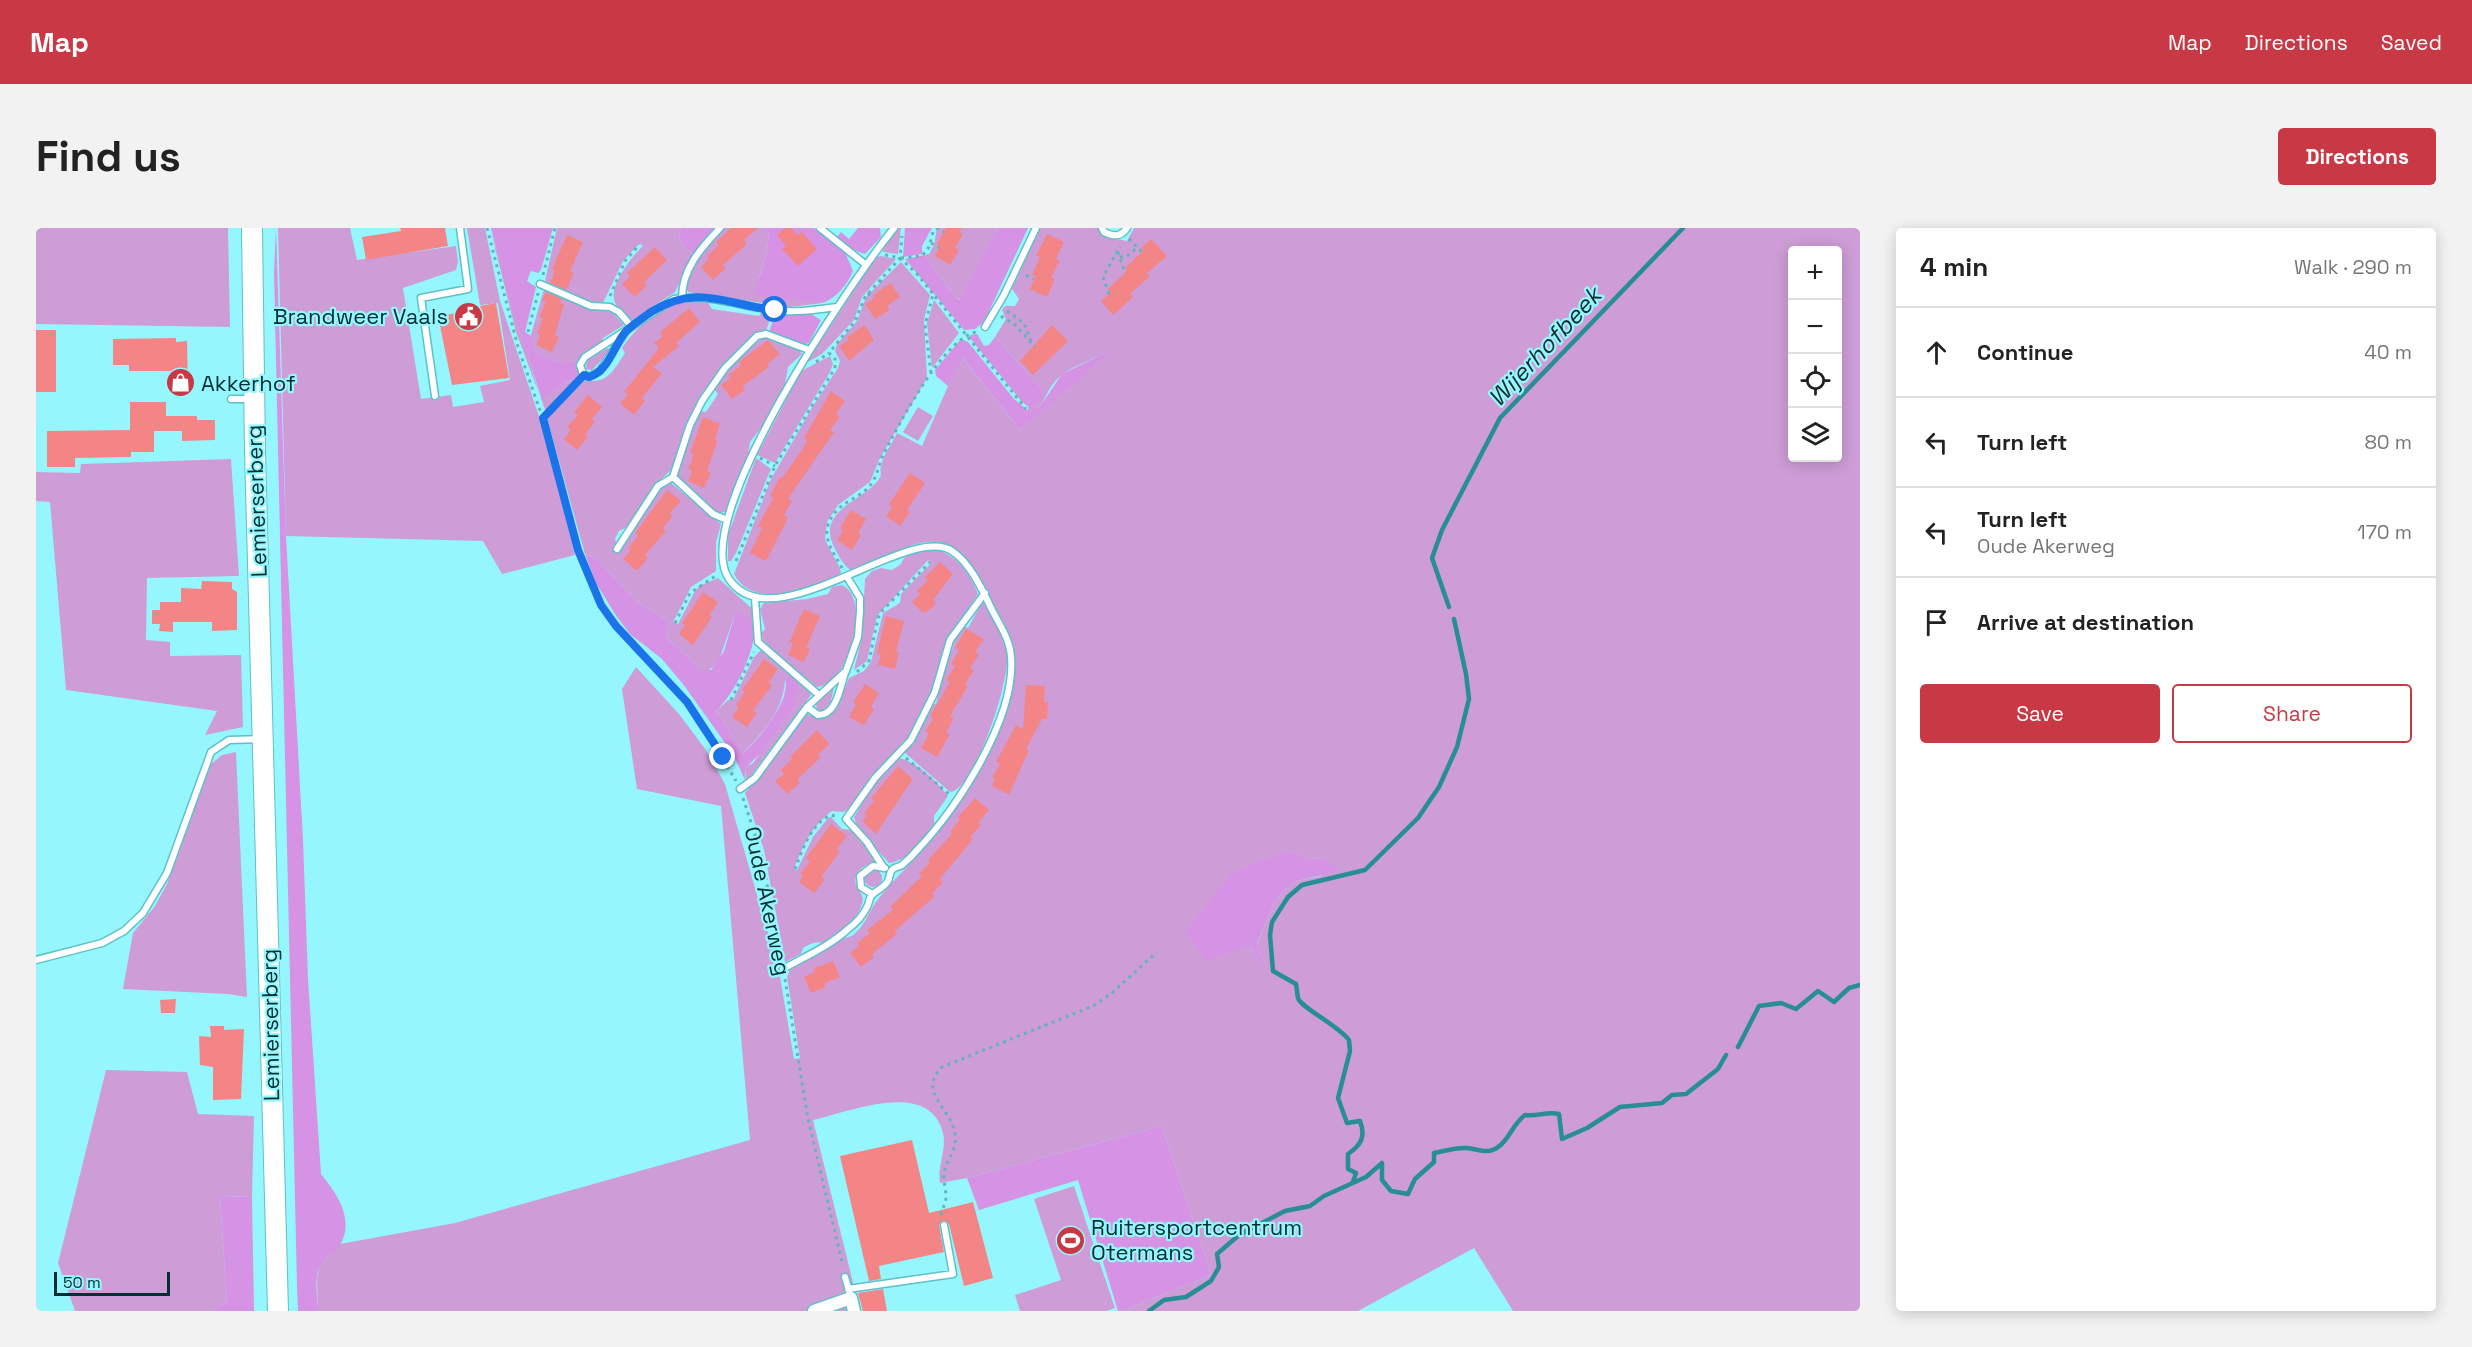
<!DOCTYPE html>
<html lang="en">
<head>
<meta charset="utf-8">
<style>
	body { margin:0; font-family:"Space Grotesk",sans-serif; background:#f2f2f2; color:#222 }
	.controls { position:absolute; right:18px; top:18px; display:grid; overflow:hidden; border-radius:6px; box-shadow:0 3px 15px #0003 }
	.controls button { width:54px; height:54px; display:grid; place-items:center; padding:0; border:0; border-bottom:2px solid #e0e0e0; background:#fff; color:#222; font:30px sans-serif }
	.scale { position:absolute; left:18px; bottom:15px; width:116px; box-sizing:border-box; padding-left:6px; border:3px solid #002f31; border-top:0; font-size:16px; line-height:21px; white-space:nowrap; color:#002f31; -webkit-text-stroke:4px #95f7fd; paint-order:stroke }
	.stop { position:absolute; width:18px; height:18px; margin:-14px; border:4px solid #1a73e8; border-radius:50%; background:#fff }
	.stop.end { background:#1a73e8; border-color:#fff; box-shadow:0 2px 6px #0008 }
	.list { margin:0; padding:0; list-style:none }
	h2 { display:flex; justify-content:space-between; align-items:center; height:78px; margin:0; padding:0 24px; font-size:26px }
	h2 small { font-size:20px; font-weight:400; color:#767676 }
	.list li { display:grid; grid-template-columns:39px 1fr auto; gap:18px; align-items:center; box-sizing:border-box; height:90px; padding:0 24px; border-top:2px solid #e0e0e0 }
	.list b { display:block; font-size:22px; white-space:nowrap }
	.list p { margin:0; font-size:20px; white-space:nowrap; color:#767676 }
	.list em { font-size:20px; font-style:normal; color:#767676 }
	.actions { display:flex; gap:12px; padding:18px 24px }
	.actions a { flex:1; padding:14px 0; border:2px solid #c83945; border-radius:6px; text-align:center; font-size:21px; color:#c83945 }
	.actions .main { background:#c83945; color:#fff }
	.icon { flex:none; width:33px; height:33px; fill:none; stroke:currentColor; stroke-width:2; stroke-linecap:round; stroke-linejoin:round }
	.map { position:relative; flex:none; width:1824px; height:1083px; overflow:hidden; border-radius:6px }
	header { display:flex; align-items:center; gap:36px; box-sizing:border-box; height:84px; padding:0 30px; background:#c83945; color:#fff }
	header strong { font-size:28px }
	nav { display:flex; gap:33px; margin-inline-start:auto; font-size:21px }
	.intro { display:flex; align-items:center; justify-content:space-between; box-sizing:border-box; height:144px; padding:0 36px }
	h1 { margin:0; font-size:42px }
	.button { padding:15px 27px; border-radius:6px; background:#c83945; color:#fff; font-size:21px; font-weight:700 }
	main { display:flex; gap:36px; padding:0 36px }
	aside { flex:1; background:#fff; border-radius:6px; box-shadow:0 3px 15px #0003 }
	.map>svg:first-child { display:block }
	.green { fill:#ce9dd7; fill-rule:evenodd }
	.forest { fill:#d692e4 }
	.lines { fill:none; stroke-linecap:round; stroke-linejoin:round }
	.stream { stroke:#268e94; stroke-width:4.5 }
	.building { fill:#f48586 }
	.lane-casing { stroke:#5dc1c7; stroke-width:9 }
	.street-casing { stroke:#5dc1c7; stroke-width:15 }
	.primary-casing { stroke:#5dc1c7; stroke-width:22 }
	.path { stroke:#63b4b9; stroke-width:3; stroke-dasharray:3 4.5; stroke-linecap:butt }
	.lane { stroke:#fff; stroke-width:6 }
	.street { stroke:#fff; stroke-width:12 }
	.primary { stroke:#fff; stroke-width:20 }
	.route { stroke:#1a73e8; stroke-width:8 }
	.labels { text-anchor:middle; stroke-width:4.5; stroke-linejoin:round; paint-order:stroke }
	.poi-label { font-size:22px; fill:#002f31; stroke:#95f7fd; text-anchor:start }
	.street-label { font-size:22px; fill:#002f31; stroke:#95f7fd }
	.water-label { font-size:24px; font-style:italic; fill:#132e30; stroke:#95f7fd }
</style>
</head>
<body>
<header>
<strong>Map</strong>
<nav><a>Map</a><a>Directions</a><a>Saved</a></nav>
</header>
<div class="intro"><h1>Find us</h1><a class="button">Directions</a></div>
<main>
<div class="map">
<svg width="1824" height="1083" viewBox="0 0 1824 1083">
	<rect width="100%" height="100%" fill="#95f7fd"/>
	<path class="green" d="M0,0H192L194,99L0,96Z
		M242,0H314L321,32L420,18L422,34L420,42L367,60L385,171L415,167L417,179L448,174L444,158L474,152L462,75L444,77L431,0H449L464,73L509,206L539,327L466,346L447,313L250,308Z
		M454,0L505,172L529,154L544,149L511,187L480,104Z
		M521,0H645C640,13 647,18 658,26L639,64L595,93C589,88 579,79 578,71C575,55 596,28 607,18L604,15L587,33L567,75L554,76L509,53Z
		M687,0H726L733,6L731,24L723,50L772,72L787,75L754,79L652,64C642,48 676,12 687,0Z
		M862,0H865L862,26L847,24L846,21Z
		M901,0H961L925,72L918,68L889,27L893,26L898,17Z
		M1004,0H1062L1067,8L1091,13L1098,0H1824V1083H1477L1438,1020L1322,1083H1086L1175,1047L1126,898L931,950L904,955C901,938 911,921 907,905C893,850 814,884 777,892L824,1083H282L281,1050L284,1037L304,1016L419,995L714,912L685,578L601,561L586,461L600,439L643,486L670,522L689,556L743,743L758,831L764,830L751,749L754,742C767,729 788,720 805,711C809,709 813,710 817,707C830,697 833,682 843,670C857,652 874,637 889,619C928,572 980,497 979,434C979,408 960,382 948,359C910,283 874,321 816,343C808,338 803,329 799,321C778,282 827,274 843,251C847,246 843,244 845,238C847,227 856,216 861,205L886,218L925,128L984,202L1070,124C1052,135 1031,138 1017,156C1009,166 1007,183 992,184V179H999L1008,164L959,109L970,91L966,82L969,78H979L983,71L976,61ZM1756,22H1802V230H1756ZM1252,622L1273,631L1287,630L1285,648L1261,653L1247,663L1237,677L1221,716L1229,745L1214,717Z
		M845,28L860,31L826,69L818,92L786,126L770,135L840,29Z
		M865,34L894,67L888,92L891,150L844,230L834,254L802,277L791,294L789,312L804,340L805,347C775,358 718,384 698,346L735,251L777,178L802,140L804,133L799,123L801,116L821,93L830,69Z
		M508,61L555,81L576,84L588,97L567,110L566,116L547,125L541,134H522L499,123L494,110Z
		M898,72L923,105L896,140L891,95Z
		M647,73L672,75L676,81L723,88L726,83L736,85L730,103L718,106L664,172L634,243L622,254L595,297L583,303L579,311L583,322L622,263L634,254L685,296L680,314V343L655,359L637,394L642,396L658,365L663,358L682,350L714,379H717L720,394L698,389L682,435L670,444L665,442L633,412L630,408L634,395L630,392L601,374L561,331L549,326L511,190L549,152C571,157 578,142 589,125L586,120C600,100 622,78 647,73Z
		M729,108L762,121L766,126L752,139L749,156L727,197L714,214L712,229L690,284L681,285L642,250C640,230 654,201 663,183L670,184L682,166L677,160L707,125Z
		M572,120L575,122L556,142L550,141L551,132Z
		M794,128L797,136L794,144L739,235L721,227L765,143Z
		M882,179L897,188L882,213L867,204Z
		M720,230L735,241L700,325L695,333H692V307Z
		M195,231L203,348L111,350L110,412L134,414V428L205,427L207,499L169,507L181,483L30,462L14,274L0,273V244L44,245L45,236Z
		M893,321C917,322 934,344 942,366L910,413L896,462L872,512L845,539L814,581L807,584L796,583C776,598 767,617 758,641L761,642L777,609L792,590L795,589L806,601L817,602L842,634C831,635 816,643 820,657C822,662 826,665 827,671C824,691 803,705 787,715C779,713 774,716 767,720L765,726L749,734L728,622L709,565L770,486L786,491L795,487L802,478L813,450L828,443L835,434L847,385L864,375L865,366L895,335L892,332L841,388L831,433L818,442L826,409L829,351L836,343L845,340L856,342L864,337L869,329Z
		M806,357C836,370 814,457 781,459L728,415L725,405L729,401L724,381L728,375L771,371L792,366L796,359Z
		M947,373C955,389 969,409 971,428C974,452 939,562 914,564L868,524L896,476H900L905,454L923,401L926,397L932,400Z
		M725,422L774,461L775,467L710,554L709,539L717,535L759,478L749,452C748,481 727,505 707,525L680,483L692,472H697L718,429Z
		M798,460L794,476L787,482H781L780,476Z
		M200,524L211,769L192,766L87,761L97,705L119,678L131,656L175,536L186,527Z
		M861,530C878,531 902,554 912,568L898,588V596C887,610 873,633 853,635L821,599L818,589L835,561Z
		M828 650a9 9 0 1 1 18 0a9 9 0 1 1-18 0Z
		M70,842L151,844L162,886L218,888L216,969L184,968L191,1074L175,1083H39L22,1035Z
		M1038,958L1079,1080L1070,1083H984L979,1067L1025,1052L998,971Z"/>
	<path class="forest" d="M240,0L250,308L267,612L272,751L285,946C301,966 319,991 304,1017C299,1025 289,1029 285,1037C277,1049 282,1070 282,1083H262L261,1059L238,44Z
		M455,0H517L505,42L502,45L495,43L491,53L500,59L489,104L494,107L499,123L522,134H541L544,149L529,154L506,172L471,63Z
		M645,0H681L658,26C647,18 640,13 645,0Z
		M726,0H778L809,24L817,43C811,57 801,69 787,75L718,67L731,24L733,6Z
		M822,0H844L845,9L829,26L817,22L801,9L805,4L813,11Z
		M869,0H896L886,18V26L867,29Z
		M961,0H992L948,94L939,101L928,102L869,31L889,27L918,68L924,72Z
		M775,86L785,92L773,115L765,117L733,104L739,87Z
		M941,106L948,118L953,117L959,109L1009,165L999,179L994,180L986,174L934,110V107Z
		M925,111L932,114L978,171L994,184L1005,177L1026,146L1071,124L1072,126L984,202L926,129L912,158L900,148L899,142Z
		M549,326L561,331L601,374L630,392L634,395L630,408L633,412L665,442H675L688,423L698,389L702,385L720,394C719,423 701,463 680,483L707,525C723,511 738,491 747,471C751,461 748,453 755,444L762,454L759,478L725,525L709,540V552L697,526L647,456L626,431L594,406L579,386L560,355Z
		M1252,622L1273,631L1287,630L1303,643L1261,653L1247,663L1237,677L1221,715L1230,747L1214,717L1171,733L1149,704L1196,645Z
		M1126,898L1175,1047L1086,1083H1082L1042,952L943,982L931,950Z
		M184,968L216,969L218,1083H175L191,1074Z"/>
	<g class="lines">
		<path class="stream" d="M1413,379L1396,330L1406,302L1464,190L1647,0
			M1702,819L1723,778L1745,775L1760,781L1782,763L1798,774L1813,760L1824,757
			M1317,954L1320,945L1312,941V926C1325,917 1330,909 1324,893L1311,895L1302,870L1314,823L1313,812C1302,797 1265,780 1262,770C1261,766 1261,760 1260,756L1237,743L1234,707L1236,694L1252,669L1266,657L1329,642L1382,590L1403,559L1421,519L1433,471L1430,446L1418,391
			M1113,1083L1128,1072L1150,1069L1175,1053L1183,1039L1181,1026L1203,1007L1249,983L1274,978L1288,968L1330,949L1346,935V952L1355,963L1372,966L1379,951L1398,934V925C1409,923 1421,919 1431,920C1442,921 1452,927 1462,919C1473,912 1476,897 1489,887C1502,889 1510,883 1523,886L1526,911L1551,900L1584,879L1626,875L1636,867L1650,866L1682,841L1690,827"/>
	</g>
	<path class="building" d="M364,0H409L412,18L330,32L326,9L365,3Z
		M695,0H722L708,12L711,16L687,37L690,40L677,52L665,39L673,31L671,28L683,17L680,14Z
		M749,0H755L762,7L766,4L781,21L762,38L746,21L750,18L741,7Z
		M910,0H926L923,4L927,6L919,20L923,22L914,37L899,28L904,18L901,16Z
		M1011,6L1028,14L1020,31L1024,33L1015,50L1019,51L1011,69L994,61L1000,48L996,47L1004,29L1000,28Z
		M531,7L547,14L534,43L538,45L530,62L514,55L519,43L516,41Z
		M1115,11L1131,28L1111,45L1114,48L1094,66L1097,69L1077,87L1065,73L1075,64L1072,61L1091,43L1089,40L1108,22L1105,20Z
		M619,19L631,32L608,54L611,57L599,69L586,56L594,49L591,45Z
		M855,55L864,69L851,78L854,82L839,91L829,76L839,70L837,67Z
		M510,64L526,71L524,75L528,76L519,107L523,109L516,124L500,117L504,107L501,105L507,90L503,89L510,74L506,72Z
		M460,75L473,150L416,157L402,88L445,81L444,78Z
		M653,80L664,94L640,115L643,118L617,139L626,145L606,170L609,173L598,187L584,175L592,166L588,164L623,120L618,115L627,108L624,104Z
		M829,97L838,112L813,133L803,118L813,112L811,109Z
		M1016,97L1032,113L997,147L984,133Z
		M0,102H20V164H0Z
		M140,110V114L151,113L152,164H137V143H93V137H77V111Z
		M732,112L744,126L731,136L733,139L707,158L709,162L696,171L685,157L695,150L692,147L705,138L703,134Z
		M795,163L809,173L800,186L804,189L794,202L798,204L752,271L756,273L748,287L752,290L730,333L714,325L726,300L722,298L737,270L734,268L744,249L746,250L766,222L771,212L768,210Z
		M552,167L566,179L556,191L559,194L549,206L552,209L541,222L528,211L535,202L531,199L542,187L538,184Z
		M94,174H130V188H161V192H179V212L146,213V203H118V224H95V229L39,230V239H11V203L94,202Z
		M667,189L684,196L679,211L682,212L671,243L675,244L668,260L652,253L656,243L652,241L658,226L654,225Z
		M874,245L889,255L871,282L874,284L864,298L850,288L856,279L853,276Z
		M631,262L645,273L634,285L637,288L627,300L630,303L609,327L612,330L601,343L587,331L595,322L592,320L602,308L599,305Z
		M815,282L830,291L822,305L825,307L816,322L801,312L807,302L804,300Z
		M904,334L917,346L897,372L900,375L891,384H886L876,374L884,366L881,363L892,352L889,349Z
		M166,353L196,354V361L201,364V402L176,403V394H137V404L123,403L124,396H116V382H124V374H145V360L165,361Z
		M667,364L682,374L673,387L676,389L657,417L643,406L649,397L646,395Z
		M768,381L784,388L771,418H768L774,421L768,434L752,427L757,415L753,414Z
		M850,388L868,393L860,424L863,425L859,441L842,437L845,426L841,425Z
		M930,401L948,411L939,424L943,426L934,440L938,442L929,456L932,458L914,488L918,490L910,505L914,506L901,529L885,520L893,505L889,504L897,490L894,488L914,454L910,452L919,438L915,436L923,422L919,420Z
		M728,431L742,441L733,454L736,457L717,483L721,485L711,499L696,489L703,479L700,477L709,464L706,462Z
		M829,456L843,465L835,479L838,481L828,497L813,489L820,476L817,474Z
		M990,457L1009,458L1008,474H1012L1011,491H1006L990,521L993,522L973,567L956,558L959,551L956,550L964,536L960,534L980,497L987,501Z
		M781,502L793,516L782,527L784,530L761,552L764,555L751,566L739,553L748,546L745,542L756,531L754,529Z
		M862,538L877,551L840,606L826,593L831,587L828,585L838,573L835,570Z
		M939,570L953,582L942,595L945,597L934,609L937,611L904,651L907,654L896,666L899,668L859,703L861,706L836,726L838,729L825,739L814,725L823,718L821,715L834,705L831,702L857,682L854,679L886,648L883,646L894,634L892,632L916,606L914,604L924,591L922,589Z
		M795,596L811,608L801,621L804,623L785,649L789,651L778,665L763,654L767,648L764,646L774,633L770,630Z
		M797,733L804,749L789,755L790,759L775,765L768,749L779,744L777,741Z
		M140,771L139,785H125L124,772Z
		M174,798H188V802L208,801L205,871L177,872V839L164,837L163,808L175,809Z
		M876,912L893,985L937,974L957,1050L928,1058L913,996L908,992L903,997L908,1024L843,1038L845,1051L833,1053L804,928Z
		M847,1061L851,1083H827L822,1065Z"/>
	<g class="lines">
		<defs>
			<path id="lane" d="M784,0L829,36
				M1066,0L1068,4C1078,9 1085,9 1091,0
				M504,56L555,78L574,79L583,84L595,98
				M646,70C646,41 665,20 684,0
				M949,99L968,67L1000,0
				M588,106L564,143L553,149L547,146L544,137L549,129L638,71C672,66 702,77 735,82C758,85 778,82 801,79
				M399,168L385,70L432,61L424,0
				M195,171H214
				M691,292L677,286L637,249L654,197L666,173L689,140L721,108L730,106L773,122
				M581,321L622,258L637,249
				M719,370L722,414L783,467
				M771,479L782,487C801,487 804,459 809,445
				M704,561L719,550L771,479L810,443L822,409L824,383V370L811,349
				M848,640L831,614L810,591L839,550L875,512L899,464L914,412L949,365
				M836,666L825,659L824,648L837,638L849,640
				M0,732L66,715L88,703L107,685L131,645L175,524L193,512L224,511
				M747,741C768,729 794,718 812,701C819,696 827,687 831,679C833,676 833,671 835,668C839,663 848,660 852,653C854,650 853,645 856,642C858,639 863,639 866,637C872,632 878,626 883,620C923,578 980,489 975,429C974,411 963,396 955,380C946,361 934,335 916,323C872,294 737,416 693,351C652,291 816,52 858,0
				M809,1049L813,1063
				M812,1061L917,1046L908,997"/>
			<path id="street" d="M778,1083L815,1070L818,1083"/>
			<path id="primary" d="M216,0L219,223L242,1083"/>
		</defs>
		<use href="#lane" class="lane-casing"/>
		<use href="#street" class="street-casing"/>
		<use href="#primary" class="primary-casing"/>
		<path class="path" d="M451,0L482,119L509,197L542,322L559,366L580,398L661,487L700,553
			M900,0L908,4
			M1093,11L1106,24
			M895,15L903,20
			M1082,24L1089,45
			M849,27L864,30L881,46L990,181
			M1084,29H1090L1102,19
			M865,30L886,28L893,19L898,0
			M507,47L519,0
			M990,47L998,51
			M844,52L848,59
			M832,65L837,71
			M1073,66L1067,49L1084,18
			M574,68L589,33L604,16
			M971,83L988,95L995,113
			M965,88L979,97L999,119
			M492,104L502,65
			M780,134L793,125
			M895,145L889,97L897,66
			M507,190L541,155
			M724,230L739,238
			M700,333L739,238L799,140V131L793,125L819,93L829,69L864,30L866,8
			M806,340C799,327 787,312 792,297C801,271 827,272 837,253C842,245 843,235 847,227C863,196 907,111 940,104
			M639,395L654,365L681,347
			M821,444L833,433L842,390L845,384L894,334
			M695,472L718,424
			M870,530L913,566
			M707,570L725,625L745,730
			M759,641C766,623 775,595 795,587L802,589
			M749,751L772,891L807,1038
			M905,987C906,980 910,976 910,969C910,961 907,953 908,946C910,931 922,922 919,905C914,879 881,864 906,839L1057,778L1076,765L1121,724"/>
		<use href="#lane" class="lane"/>
		<use href="#street" class="street"/>
		<use href="#primary" class="primary"/>
	</g>
	<g class="lines">
		<path class="route" d="M687,529L651,474L580,398L565,377L542,322L507,190L548,147L553,149C571,144 577,121 587,107C593,98 606,91 615,84C662,55 690,77 739,82"/>
	</g>
	<defs>
		<symbol id="civic-disc" viewBox="-11 -11 22 22"><circle r="9.5" fill="#c83945" stroke="#95f7fd"/><path d="M-.6-6.5H3V-4.5H.6V-3L4-1V1h2V6H-6V1h2V-1L-.6-3ZM-1.2 2.5V6h2.4V2.5Z" fill="#fff"/></symbol>
		<symbol id="shop-disc" viewBox="-11 -11 22 22"><circle r="9.5" fill="#c83945" stroke="#95f7fd"/><path d="M-5-2.5h2.3a2.7 3.5 0 0 1 5.4 0H5L5.5 6h-11ZM-1.5-2.5h3a1.5 2.3 0 0 0-3 0Z" fill="#fff"/></symbol>
		<symbol id="stadium-disc" viewBox="-11 -11 22 22"><circle r="9.5" fill="#c83945" stroke="#95f7fd"/><path d="M0-5a6.5 5 0 1 0 0 10a6.5 5 0 1 0 0-10ZM-3.5-1.8h7v3.6h-7Z" fill="#fff"/></symbol>
	</defs>
	<g fill-rule="evenodd">
		<use href="#civic-disc" x="416" y="72" width="33" height="33"/>
		<use href="#shop-disc" x="128" y="138" width="33" height="33"/>
		<use href="#stadium-disc" x="1018" y="996" width="33" height="33"/>
	</g>
	<g class="labels">
		<g class="poi-label">
			<text x="412" y="96" text-anchor="end">Brandweer Vaals</text>
			<text x="165" y="163">Akkerhof</text>
			<text x="1055" y="1007">Ruitersportcentrum<tspan x="1055" dy="25">Otermans</tspan></text>
		</g>
		<g class="street-label">
			<text transform="translate(220 273) rotate(-92)" y="8">Lemierserberg</text>
			<text transform="translate(732 673) rotate(78)" y="8">Oude Akerweg</text>
			<text transform="translate(234 797) rotate(-91)" y="8">Lemierserberg</text>
		</g>
		<g class="water-label">
			<text transform="translate(1509 119) rotate(-47)" y="8">Wijerhofbeek</text>
		</g>
	</g>
</svg>
<div class="controls">
<button>+</button>
<button>−</button>
<button><svg class="icon" aria-label="locate" viewBox="0 0 24 24"><circle cx="12" cy="12" r="6"/><path d="M12 2v4M12 18v4M2 12h4M18 12h4"/></svg></button>
<button><svg class="icon" aria-label="layers" viewBox="0 0 24 24"><path d="M12 4l9 5-9 5-9-5zM3 14l9 5 9-5"/></svg></button>
</div>
<div class="scale">50 m</div>
<div class="stop" style="left:739px;top:82px"></div>
<div class="stop end" style="left:687px;top:529px"></div>
</div>
<aside>
<h2>4 min<small>Walk · 290 m</small></h2>
<ul class="list">
<li><svg class="icon" aria-label="ahead" viewBox="0 0 24 24"><path d="M12 20V5M6 11l6-6 6 6"/></svg><div><b>Continue</b></div><em>40 m</em></li>
<li><svg class="icon" aria-label="left" viewBox="0 0 24 24"><path d="M17 20v-9H6M10 6l-5 5 5 5"/></svg><div><b>Turn left</b></div><em>80 m</em></li>
<li><svg class="icon" aria-label="left" viewBox="0 0 24 24"><path d="M17 20v-9H6M10 6l-5 5 5 5"/></svg><div><b>Turn left</b><p>Oude Akerweg</p></div><em>170 m</em></li>
<li><svg class="icon" aria-label="arrive" viewBox="0 0 24 24"><path d="M6 21V4h12l-3 4 3 4H6"/></svg><div><b>Arrive at destination</b></div></li>
</ul>
<div class="actions"><a class="main">Save</a><a>Share</a></div>
</aside>
</main>
</body>
</html>
